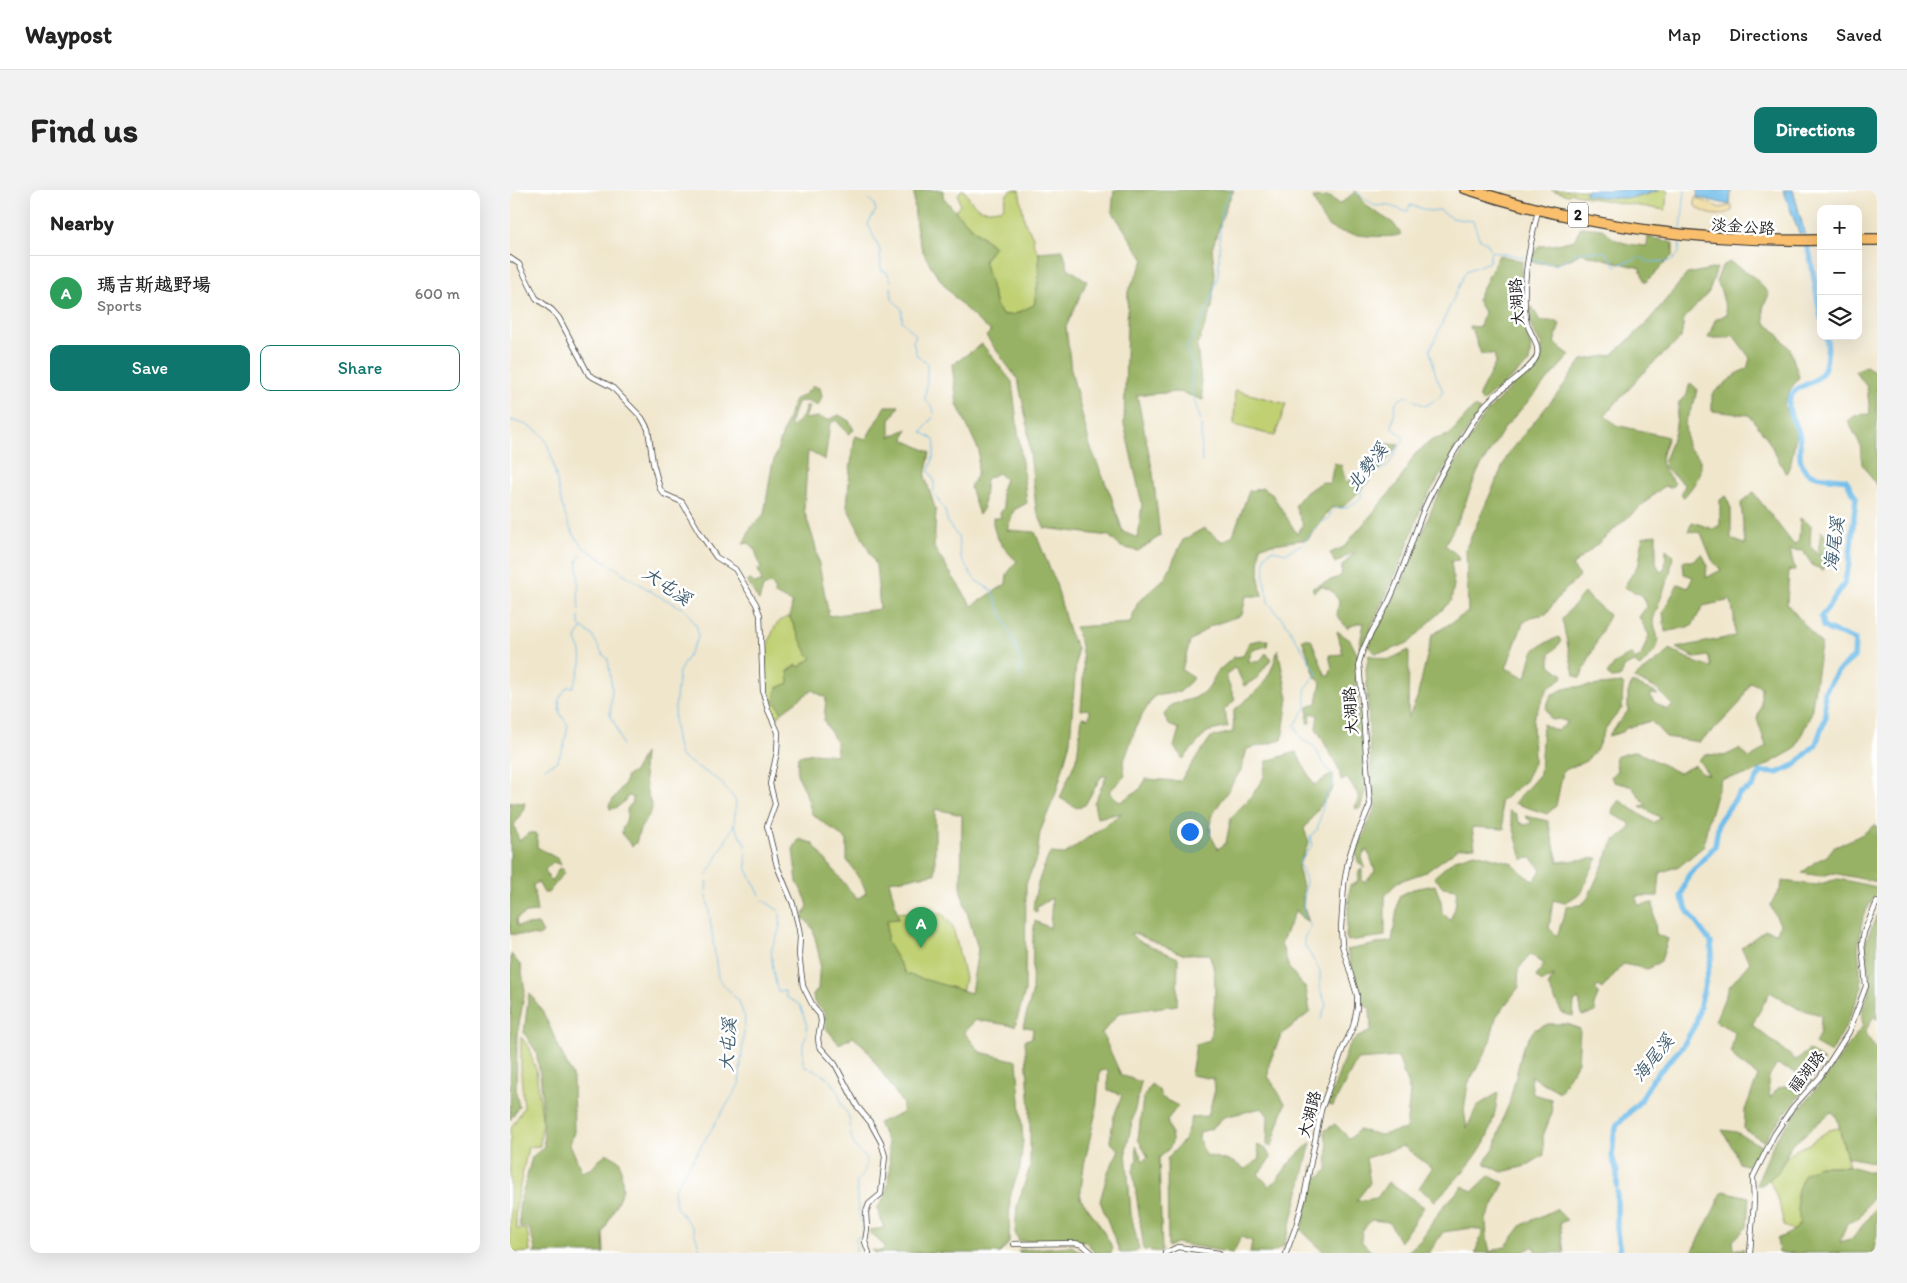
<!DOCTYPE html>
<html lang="en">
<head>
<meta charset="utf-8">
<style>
	body { margin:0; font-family:Itim,"LXGW WenKai TC",sans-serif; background:#f2f2f2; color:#222 }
	.controls { position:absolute; right:15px; top:15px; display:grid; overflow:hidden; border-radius:10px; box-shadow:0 5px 20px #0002 }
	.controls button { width:45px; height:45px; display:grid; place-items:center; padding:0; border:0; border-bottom:1px solid #e0e0e0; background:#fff; color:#222; font:25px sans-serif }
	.you { position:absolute; left:679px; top:641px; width:18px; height:18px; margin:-12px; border:4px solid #fff; border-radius:50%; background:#1a73e8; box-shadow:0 0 0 8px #1a73e833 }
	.badge { display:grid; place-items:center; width:32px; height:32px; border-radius:50%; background:#0f766e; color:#fff; font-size:16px; font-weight:700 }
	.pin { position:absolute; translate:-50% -41px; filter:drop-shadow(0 1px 2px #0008) }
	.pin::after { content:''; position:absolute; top:26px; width:18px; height:15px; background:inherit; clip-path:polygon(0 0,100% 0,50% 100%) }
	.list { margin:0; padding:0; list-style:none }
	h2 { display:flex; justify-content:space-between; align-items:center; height:65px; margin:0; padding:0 20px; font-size:21px }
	h2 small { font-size:16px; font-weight:400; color:#767676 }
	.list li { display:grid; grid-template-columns:32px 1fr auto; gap:15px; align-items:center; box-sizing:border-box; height:75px; padding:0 20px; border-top:1px solid #e0e0e0 }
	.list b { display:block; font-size:19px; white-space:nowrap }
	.list p { margin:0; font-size:16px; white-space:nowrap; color:#767676 }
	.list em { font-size:16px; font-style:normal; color:#767676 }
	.actions { display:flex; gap:10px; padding:15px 20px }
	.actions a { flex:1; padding:11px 0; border:1px solid #0f766e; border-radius:10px; text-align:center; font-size:18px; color:#0f766e }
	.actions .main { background:#0f766e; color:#fff }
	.icon { flex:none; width:28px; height:28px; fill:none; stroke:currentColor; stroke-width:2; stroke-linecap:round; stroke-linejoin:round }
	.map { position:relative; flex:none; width:1367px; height:1063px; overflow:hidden; border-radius:10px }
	header { display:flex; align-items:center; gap:30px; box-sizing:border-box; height:70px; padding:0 25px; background:#fff; border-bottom:1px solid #e0e0e0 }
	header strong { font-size:24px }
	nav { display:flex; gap:28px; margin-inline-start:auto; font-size:18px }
	.intro { display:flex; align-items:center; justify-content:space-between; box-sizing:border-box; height:120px; padding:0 30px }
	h1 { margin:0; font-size:35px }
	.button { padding:12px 22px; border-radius:10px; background:#0f766e; color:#fff; font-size:18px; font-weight:700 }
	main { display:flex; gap:30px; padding:0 30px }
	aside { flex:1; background:#fff; border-radius:10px; box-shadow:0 5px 20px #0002 }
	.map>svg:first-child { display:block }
	.green { fill:#c0d073; stroke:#6e7648 }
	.forest { fill:#98b265; stroke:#5a6740; fill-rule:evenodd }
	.sand { fill:#eeda9e; stroke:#857b5d }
	.water { fill:#70bdea; stroke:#466c83 }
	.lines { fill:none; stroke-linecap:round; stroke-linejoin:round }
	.stream { stroke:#70bdea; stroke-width:1 }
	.river { stroke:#70bdea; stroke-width:5.5 }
	.minor-casing { stroke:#3c3a36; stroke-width:6 }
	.major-casing { stroke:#3c3a36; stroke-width:8 }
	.minor { stroke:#fff; stroke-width:4.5 }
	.major { stroke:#f9bf6d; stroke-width:5.5 }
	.labels { text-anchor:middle; stroke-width:5; stroke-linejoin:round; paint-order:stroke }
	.shield { fill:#fff; stroke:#606060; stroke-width:1 }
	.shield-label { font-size:15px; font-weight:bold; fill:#1c1c1c }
	.street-label { font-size:16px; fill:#1c1c1c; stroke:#fff }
	.water-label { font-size:18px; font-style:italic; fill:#3e5c6e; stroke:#fff }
</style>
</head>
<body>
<header>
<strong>Waypost</strong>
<nav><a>Map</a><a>Directions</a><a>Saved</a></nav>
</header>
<div class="intro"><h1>Find us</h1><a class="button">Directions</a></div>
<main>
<aside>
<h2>Nearby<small></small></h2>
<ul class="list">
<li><span class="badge" style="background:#2e9e5b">A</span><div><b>瑪吉斯越野場</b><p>Sports</p></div><em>600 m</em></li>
</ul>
<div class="actions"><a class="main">Save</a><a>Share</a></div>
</aside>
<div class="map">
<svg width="1367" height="1063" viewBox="0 0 1367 1063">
	<rect width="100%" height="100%" fill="#fff"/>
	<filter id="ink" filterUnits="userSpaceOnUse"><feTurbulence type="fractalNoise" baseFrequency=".02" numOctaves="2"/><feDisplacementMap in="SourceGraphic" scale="10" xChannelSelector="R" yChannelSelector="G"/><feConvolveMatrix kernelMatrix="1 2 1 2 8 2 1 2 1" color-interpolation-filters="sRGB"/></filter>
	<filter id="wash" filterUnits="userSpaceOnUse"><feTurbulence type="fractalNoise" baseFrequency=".0096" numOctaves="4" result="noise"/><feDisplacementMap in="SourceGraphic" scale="20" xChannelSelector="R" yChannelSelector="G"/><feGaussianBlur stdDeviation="1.12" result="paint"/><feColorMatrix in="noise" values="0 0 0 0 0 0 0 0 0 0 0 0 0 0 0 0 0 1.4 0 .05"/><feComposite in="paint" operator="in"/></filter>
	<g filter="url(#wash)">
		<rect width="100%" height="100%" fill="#f0e6cc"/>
		<path class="green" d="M451,0H454C465,19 470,23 493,18L497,4L502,0H509L515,33L523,47L524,55L529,62V87L524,115L503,125H492L486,115L474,70L484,57L445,22L450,15L448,5Z
			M1041,0H1075L1128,7L1151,0H1158L1155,20L1086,9L1062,3L1058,5Z
			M725,200L776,214L765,246L724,235Z
			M279,426L297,463L302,468L289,477L280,493L264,510L272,522L265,530C252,502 251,462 266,435C269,431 275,428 279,426Z
			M371,722L432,723L443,737L455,788L451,809L376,779Z
			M11,847L20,858L21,866L26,879L32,929L30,956L18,957L7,1010L5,1023L7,1039H17L20,1062L0,1063V940L14,917L11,885Z
			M1329,938L1339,976H1309L1287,1005L1290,1031L1285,1041L1274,1036L1269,1012L1259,989L1268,982L1276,967L1287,959L1297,955L1319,940Z"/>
		<path class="forest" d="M404,0H433V7C449,26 465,42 484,57L474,70L486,115L492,125H503L524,115L529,87V62L553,60L558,78L577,91L556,137L561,180L580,256L601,306L613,342L628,348L632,314L614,234L618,101L634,70L602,21L604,0H724L716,16L702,59L705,83L702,118L687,156L693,210L670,202L627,205L643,283L650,346L628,361L611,357L599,346L534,338L526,319L517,233L508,190L476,146L481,141C457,124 425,88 413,61C405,43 404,20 404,0Z
			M846,1L858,17L883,33L891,44C881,50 832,45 821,38C812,32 807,18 803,8L820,7L830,14Z
			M1071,37L1093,39C1104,53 1120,55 1137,56L1138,47L1163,53V65L1135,93L1130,78L1071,63C1051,75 1044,76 1020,71L1029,56L1043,55L1064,50Z
			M989,65L1012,71L1010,112L1014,138L1021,156L1019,173L972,212L969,205L986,172L984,164H971L963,142L959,136L970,137L974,122L967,110Z
			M1220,72L1245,88L1259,104L1253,118L1255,133L1264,140L1280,159L1289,187L1280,200L1274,215L1287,243C1282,260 1284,269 1276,284L1257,248L1239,225L1202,221V204L1229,182L1237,179L1240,168L1223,145L1217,148H1198L1205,130L1217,124L1211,101L1206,92L1212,76Z
			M1207,78L1199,102L1174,129L1171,148L1139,177L1095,225L1106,235L1158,247C1149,271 1147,274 1165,293L1161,298L1154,296L1062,376L1070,386L1049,406L1036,424L1021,427L1013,433L996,478L1016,488C1024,457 1019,460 1049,447L1051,452L1040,464V475L1053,485L1052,488L1038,498L1023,529L1024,573L1015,591L990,612L994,639L962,637L965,657L949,658L916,682L887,692L875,706V746L838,751L836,747L840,695L847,693L849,681L852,679V691L856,692L865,681L860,666L856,660L852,667L855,678L848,672L846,662L866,616L861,581L856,479L859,465L878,470L899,460L898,528L907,508L922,445L958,422L956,358L999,262L1048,203L1072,170L1102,165L1135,135L1177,84Z
			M1022,117L1030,131H1044L1050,134L1044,153L1060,165L995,237L968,281L950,326L935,355L947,365L949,370L941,371L944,395L941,411L900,452L878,461L865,463L858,456L891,395L928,304L972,228L989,209L1031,169L1032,156L1022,139L1018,120Z
			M472,154L502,192L517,313L504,320L497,340L525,342L546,394L559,442L567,458L566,472L560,552L546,603L530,642L527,667L516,694L515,802L505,836L466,830L454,842L470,862L507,871L513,950L510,978L500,1006L499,1053L490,1063H428L426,1061L425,1063H365L362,1060L372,1061L375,1056L361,1044L360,1040L374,1038L367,1018C381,1005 381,973 378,955C377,948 371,940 368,933L392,923L393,914L355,857L343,847L329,854L316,838L314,822L304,812L303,805L308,799L310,770L303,739L297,731L292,728L298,716L296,709L287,692L283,659L289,649L302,653L347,709L356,703L354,696L337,670V650L302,624L295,600L287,584L288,566L304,563L327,565L326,551L314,531L316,508L302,500L272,522L264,510L267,498L279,493L278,481L287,475L290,477L302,468L297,463L280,428L282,413L265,404L264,398L260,394L253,397L249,411L237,391L241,390L244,393L252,392L248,379L251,378L245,360L239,353L233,354L242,336L254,324L262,276L284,210L294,205L303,196L310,198L312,206L308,216L296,211L287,212L280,235L282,237L293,226L296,216H299L295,229L308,227L318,230L329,225L339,231L344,240L338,244L326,230L320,234L315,270L298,261L294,320L305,354L319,426L370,419L366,375L337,317L340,280L345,246L356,249L375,216H389L380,230V247L397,239L394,250L420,262L415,287L426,321L424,358L462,416L496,394L497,384L507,371C494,360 482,345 483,328H491L490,323L494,318L491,300L495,289L488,283L476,289L473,319L469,325L460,297L467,284L469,261L447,214L442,175ZM425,619L452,625L451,702L468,759L461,803L396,784L377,752V730L389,729L379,691L425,684Z
			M1356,176L1367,183V296L1352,274L1350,254L1338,231L1346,225L1360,224L1357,197L1345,181Z
			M1181,193L1187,199L1184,213L1175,232L1177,257C1180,260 1186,264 1189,268C1196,281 1182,298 1174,307L1171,305L1175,295L1154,277L1155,268L1165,242L1169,212L1177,205L1179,196Z
			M964,217L970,220L912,315L891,373L852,456L849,458L854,433H848L837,438L827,425L829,411L822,401L811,396L804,402L802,398L831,386L832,376L844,363H842L825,373L820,363L834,357L888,293L905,264L922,250L939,245Z
			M876,254L889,255L852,299L833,317L821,318L798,349L750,356L749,388L752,406H736L732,425L700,436L680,452L672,480L684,488L670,502L644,506L628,532L613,574L615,586L599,602L610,612L630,599L636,589L670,591L701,547L723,542L724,520C750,499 759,493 768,459L778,508L772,550L737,559L731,580L701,627L700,644L708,659L716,653L721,627L741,607L754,587L757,571L786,562L804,595L823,584V598L794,639L799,652L788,677L793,697V716L799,732L792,728L786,720L771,753L779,778L796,799L800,822L771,845L759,874L758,886L775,913L762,956L757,955L758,926L752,918L714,927L701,939L690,942L689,950L696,965L723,972L735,979L750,969L747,955L756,959L761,968L748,984L759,996L767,990L781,971L801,952L785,1018L774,1056L761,1063H740L742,1051L731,1047L723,1063L666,1053L658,1057L657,969L674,950L682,927L698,926L705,900L704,889L681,885L686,854L700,850C703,823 710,789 699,764H672L624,743L621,744L627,750L668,768L667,815L609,823L592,843L611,885L631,892L616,960L621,1024L629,1059L620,1063H610L590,1011L598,982L609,960L600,952L603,929L612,905L598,900V880L590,881L586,921L574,975L570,1008L586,1029L603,1058L601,1063H586L575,1051H509L505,1043L507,1016L520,977V919L515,850L522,848L523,838L513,837L522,804L523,744L525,731L540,738L542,708L527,717V723L523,720C525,699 531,682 540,663L555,664L612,623L587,628L584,613L597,585L591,587L575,615L567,618L550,608L567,567L572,527L579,528L580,522L578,519L571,520C573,491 577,465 565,437L620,433L628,412L655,388L673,350L694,338L713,352L723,345L739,301L753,298L762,304L787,344L793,335L785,315L794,304L811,292L820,294L824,273L831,275L836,292L845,288Z
			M1243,302L1284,355L1289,350L1290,328L1301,335L1300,356L1308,364L1311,341L1321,351L1323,360C1314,365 1313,371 1314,380L1303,376L1293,361L1280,360L1285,380H1279L1277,414L1311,454L1301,524L1285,559L1241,584L1211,589L1198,631L1194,656L1171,675L1150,683L1148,706H1126L1128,715L1143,713L1146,744L1158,749L1151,771L1138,779L1113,774L1092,799L1089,796L1085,799L1089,803L1084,815L1086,822L1072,826L1069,809L1064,812L1063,826L1052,823L1038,796L1044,786L1032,792L1026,787L1034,774L1020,764L1008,780L1009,797L986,827L979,855L958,894L954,920L957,938L967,916L988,903C986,921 981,943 971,958C959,978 941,994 925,1011L909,998L922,978L893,956L856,968L860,993L846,1011L867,1008L878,992L914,1017L890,1052L879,1032L861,1030L852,1041L851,1051L863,1063H815L791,1040L803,990L802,976H804L809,988L817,980L818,957L814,941L825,934L840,949L848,940L871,945L896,939L900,902L888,867L847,870L823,916L818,915L838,857L846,848L861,841L860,818L852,815L837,760L882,751L889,706L903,699L925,695L931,711L932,722L940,730L945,718L947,699L933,697L924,687L945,669L965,663L1003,673L1014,685L1024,691L1031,680L1022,668L1012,669L999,621L1006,624L1009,632L1015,635L1022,633L1015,626L1038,631L1048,672L1088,668L1079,684L1072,702L1055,713L1043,710L1039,738L1047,746L1057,716L1071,715L1078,708L1103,652L1120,639V633L1102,624L1103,618L1109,610L1143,633L1151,628L1130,616L1136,615L1121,596L1104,592L1101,587L1107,580L1105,567L1126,561L1169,583L1185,575L1192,583L1199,585L1188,570L1195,564L1214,566L1229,559L1240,569L1256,556L1247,529L1251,516V497L1240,492L1230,513L1207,537L1189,552L1156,547L1141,531L1116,538L1113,542L1098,546L1118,521V503L1122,492L1146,503L1148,505L1140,504L1143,511L1157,520L1163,516L1145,498L1124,488L1153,466L1159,459L1189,474L1202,477L1198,466L1186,468L1166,458L1225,446L1224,427L1221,410L1193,416L1182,436L1155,442L1153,422L1168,394L1178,398L1183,387L1174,384L1173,371H1184L1192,363L1197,375L1196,388L1211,380L1202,370L1191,343L1178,341L1182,332L1203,339L1210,335V310L1216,306L1221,319V348L1235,355L1231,313Z
			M1146,344V373L1150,382L1155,379L1156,359L1163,365L1160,383L1143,430L1148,449L1146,460L1130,477L1123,472L1114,477L1111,487L1102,488L1097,484L1105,473L1121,464L1125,470L1131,466L1139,445L1129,427L1137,416L1133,406L1114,397L1129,373L1133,347Z
			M1074,403L1099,425L1070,488L1064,485L1052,429Z
			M827,441L840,450L848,466L846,489L856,599L850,619L845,618L849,606L837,588L831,591L829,579L806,538L808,525L801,523L800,533H797L798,517L807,513L811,492L806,488L792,449H801L815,484L819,486L822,478L819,465L833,464Z
			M751,450H758L757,456L743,460L738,471L749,472L756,463L761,469L747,488L734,496L727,480L723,478L716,487L725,510L714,520L718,537L697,542L673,569L664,557L669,539L659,535L654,525L661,515L685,508L699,498L707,482L724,467L733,466L739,452Z
			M1112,493L1114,495L1113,497L1112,518L1095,539L1087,559L1076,571L1053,581L1046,616L1037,624L1004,613L1030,584L1033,534L1047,541L1058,532L1049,529L1041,530L1036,518L1041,505L1056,498Z
			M134,563L133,577L137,602L142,617L141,622L130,639L126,653L122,656C120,653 113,647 112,643C111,636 119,632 117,619L123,612V607L118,606C113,613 109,618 100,619L99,615L114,594L117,586L125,581Z
			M0,612L15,613L13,621L4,635L9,651L19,643H25L27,646V657L48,669L51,675L43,672L35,680L39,689L42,690L49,678L53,679L54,683L38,703H34L28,692L23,695L27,722L16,723L6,729L7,736L28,734L33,743L29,746L0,744Z
			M1365,635L1367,636V692L1323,683L1311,686L1292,683L1305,672L1317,666L1323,658L1353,644Z
			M1328,689L1367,697V702L1353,726L1348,759L1352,797L1337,834L1321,863L1305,854L1310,842L1311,825L1289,819L1260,802L1242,835L1286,870L1299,860L1314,871L1298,895L1287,883L1267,875C1255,889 1258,891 1260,908L1267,899L1285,893L1295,899L1259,943L1255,952L1234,939L1235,920L1248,886L1226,870L1221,861L1225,842L1205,831L1219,797L1240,772L1231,758L1255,740L1267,743L1270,734L1260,715L1271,698L1272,691L1306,695Z
			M1367,725V830L1364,826L1355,842L1367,861V973L1337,967L1327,928L1321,922L1281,956L1268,982L1252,995H1246L1265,950L1321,880L1353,835L1351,823L1361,796L1355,753Z
			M1,764L11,776L15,801L7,845L6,903L9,916L0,930Z
			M19,803L32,820L63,888L64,942L60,954L72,982L82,978L96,963L110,971L113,999L93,1043L94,1063H23L26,1062L19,1037H10L9,1016L22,967L34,957L31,891L26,861L14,843Z
			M1038,834H1058L1070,839L1068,872L1050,902L1020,886L1023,904L1041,909L1042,923L1033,946L1034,965L1016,976L992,982L974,973L986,955L993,928L999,914L1013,857L1024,840Z
			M641,894L649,900L651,907L668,916L657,930C663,951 667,953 649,968L652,1062L634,1060L623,981L627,969L626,956L633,971L638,967L628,949L633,908Z
			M1212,940L1226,942L1253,957L1242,977L1229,973L1224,960Z
			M1309,976H1339L1367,984V1000L1348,1029L1337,1033L1330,1052L1343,1048L1367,1016V1045L1363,1063H1269L1267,1049C1300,1034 1287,1035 1287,1007C1287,999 1292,991 1294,984Z
			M980,985L994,993L976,1029L977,1049L980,1062L996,1056L1012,1035L1046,1019L1057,1030L1050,1033L1054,1063H1026L1024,1056L1011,1063H965L973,1041L962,1038L933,1042L919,1063H896L910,1051L931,1019L953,996L962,1002Z
			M1213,1001L1239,1007L1237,1037L1223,1051L1224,1059H1234L1233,1063H1182Z
			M561,1056L573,1063H509V1060Z"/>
		<path class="sand" d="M1185,7L1210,18L1222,15V21C1207,28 1198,25 1185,16Z"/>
		<path class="water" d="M1076,0H1149C1142,2 1134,6 1127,7C1110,9 1091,8 1075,4Z
			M1188,0H1221L1220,15L1187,7Z
			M1273,0H1283L1295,44L1289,43Z"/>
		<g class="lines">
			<path class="stream" d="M354,0L355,2
				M843,0L865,16L877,15L897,22L900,15L919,21L930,20L941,28L963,31L969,48L977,53L980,59
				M358,8L364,14L366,20L358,34L370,60L371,80L377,82L381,91
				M1171,39L1175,0
				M1021,69L1046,75L1072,61L1096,62L1106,76L1130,67L1139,72L1162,71L1169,63L1170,48
				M381,97L382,109L392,119V131L406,145L403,152L407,166L417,173V190L415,210L423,218L424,223
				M423,227L412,242C415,245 420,246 423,249C428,255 421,274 419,281L424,291V303L435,321L438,333L448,347L451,368L465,390L481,400L484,406L506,457L510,471V490
				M0,230C12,233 26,237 34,248C39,256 42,268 44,277C50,305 53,335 73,357L145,404L176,420L187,437L188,448L169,482L164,527L166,550L170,566L210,591L226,611L224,635L197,686
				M691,231L681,200L683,174L676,159C689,136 703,112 708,85C711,65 706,13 722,0
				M691,235L692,272
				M69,420C67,409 70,379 67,371L71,365
				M69,426V436L82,445L93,465L98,469L102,499L100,526L106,536L112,555
				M35,578L47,571L54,556L58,535L50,524L49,509L57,497H63C69,482 77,467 66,451L67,446L72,439
				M224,635L235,654L237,680L250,705
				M253,710L269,721
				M270,724C272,738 267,745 262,758C260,766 265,794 268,801H275L276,807L290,815L296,833L297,842L293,854V872L295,877L298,878
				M811,829L816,815L810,799V781L795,756L794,748L801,737L793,722L796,690L789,673L802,655L800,646L807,640L816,605L823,595L821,584L813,573L804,556L791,549L785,535L796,517L795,500L807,483L777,435L758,412L754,389L755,365L762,360L776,363L792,354L809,334L818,329L824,318H835L851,309V300L865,282L878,276L894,248L882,237L886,212L896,206L915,216L929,208L933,201L926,186L920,160L956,81L979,72L981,61L1017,68
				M302,879C313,884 323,890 328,902C330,905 330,910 331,913C333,919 337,921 339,927C342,948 339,955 357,968L353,985L346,991C348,1000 346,1009 348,1018C349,1028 355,1036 353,1045L346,1048V1063
				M191,1063L183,1038L166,1017L164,1000L229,895L231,873L235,828L229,812L208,788L196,699L197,692"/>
			<path class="river" d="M1294,48L1300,65L1311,128
				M1198,749L1177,720L1171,706L1178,686L1205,656L1209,631L1229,604L1242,597L1251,582L1267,583L1285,575L1306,554L1316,526L1314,503L1327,482L1344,467L1345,450C1338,446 1315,440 1313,436C1312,435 1312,428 1311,427L1334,394L1339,374L1346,308L1336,290C1327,288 1302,288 1296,281C1286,271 1292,256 1289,244C1286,232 1275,222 1280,208C1289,188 1315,200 1317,165C1318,158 1318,153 1316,146
				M1107,996V982L1102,966L1104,945L1107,935L1131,910L1142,890L1173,856L1186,833L1202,764L1201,753
				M1107,1002V1043L1110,1063"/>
		</g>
	</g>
	<g filter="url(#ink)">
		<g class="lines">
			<defs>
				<path id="minor" d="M0,68L9,74L26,108L42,120L49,128L79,185L102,197L132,228L138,239L143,273L150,299L154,304L172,312L190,343L206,367L225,379L246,414L250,425L253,502L258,520L268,542L267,562L260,594L265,614L257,636L259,643L267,676L283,714L289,739L290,747L289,764L293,796L304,818L310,825L311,832L308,848L309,856L325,874L347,916L360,932L371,952L375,966L371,1004L359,1014L356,1022L357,1039L355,1052L359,1063
					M504,1054L565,1053L573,1055L582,1063
					M655,1063L668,1057L709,1063
					M776,1063L786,1036L794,1007L811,920L833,858L843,837L847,818V805L832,755L831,738L834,694L838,671L843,655L860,615L849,473C854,450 869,432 879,411C893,382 902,349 914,319C929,285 950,251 971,220C981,204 1025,178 1027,165C1030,152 1017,141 1016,129C1011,91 1020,57 1028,20
					M1240,1063L1244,1012L1243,987L1264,945L1282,918L1310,887L1339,842L1356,796L1352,754L1354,742L1367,712"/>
				<path id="major" d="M953,0C1068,38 1190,54 1311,52
					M969,0C1077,35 1193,50 1306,48
					M1348,47H1367
					M1348,52H1367"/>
			</defs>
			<use href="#minor" class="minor-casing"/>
			<use href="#major" class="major-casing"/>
			<use href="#minor" class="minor"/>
			<use href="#major" class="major"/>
		</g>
	</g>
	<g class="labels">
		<rect class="shield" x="1058" y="12.5" width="20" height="25" rx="4"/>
		<g class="shield-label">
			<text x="1068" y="30">2</text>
		</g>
		<g class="street-label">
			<text transform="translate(1233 36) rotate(4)" y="6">淡金公路</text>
			<text transform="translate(1006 112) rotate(-94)" y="6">大湖路</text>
			<text transform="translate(840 521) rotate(-94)" y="6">大湖路</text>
			<text transform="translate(1296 881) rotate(-52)" y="6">福湖路</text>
			<text transform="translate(799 924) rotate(-75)" y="6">大湖路</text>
		</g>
		<g class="water-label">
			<text transform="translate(857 277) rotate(-52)" y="6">北勢溪</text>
			<text transform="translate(1324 354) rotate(-82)" y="6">海尾溪</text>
			<text transform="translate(157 396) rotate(34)" y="6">大屯溪</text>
			<text transform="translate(218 855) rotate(-87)" y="6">大屯溪</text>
			<text transform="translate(1143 868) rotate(-51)" y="6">海尾溪</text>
		</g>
	</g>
</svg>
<div class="controls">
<button>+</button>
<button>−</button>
<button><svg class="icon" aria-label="layers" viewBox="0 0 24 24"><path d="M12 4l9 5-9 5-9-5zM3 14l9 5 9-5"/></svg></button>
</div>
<div class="you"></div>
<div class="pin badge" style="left:411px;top:758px;background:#2e9e5b">A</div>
</div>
</main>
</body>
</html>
